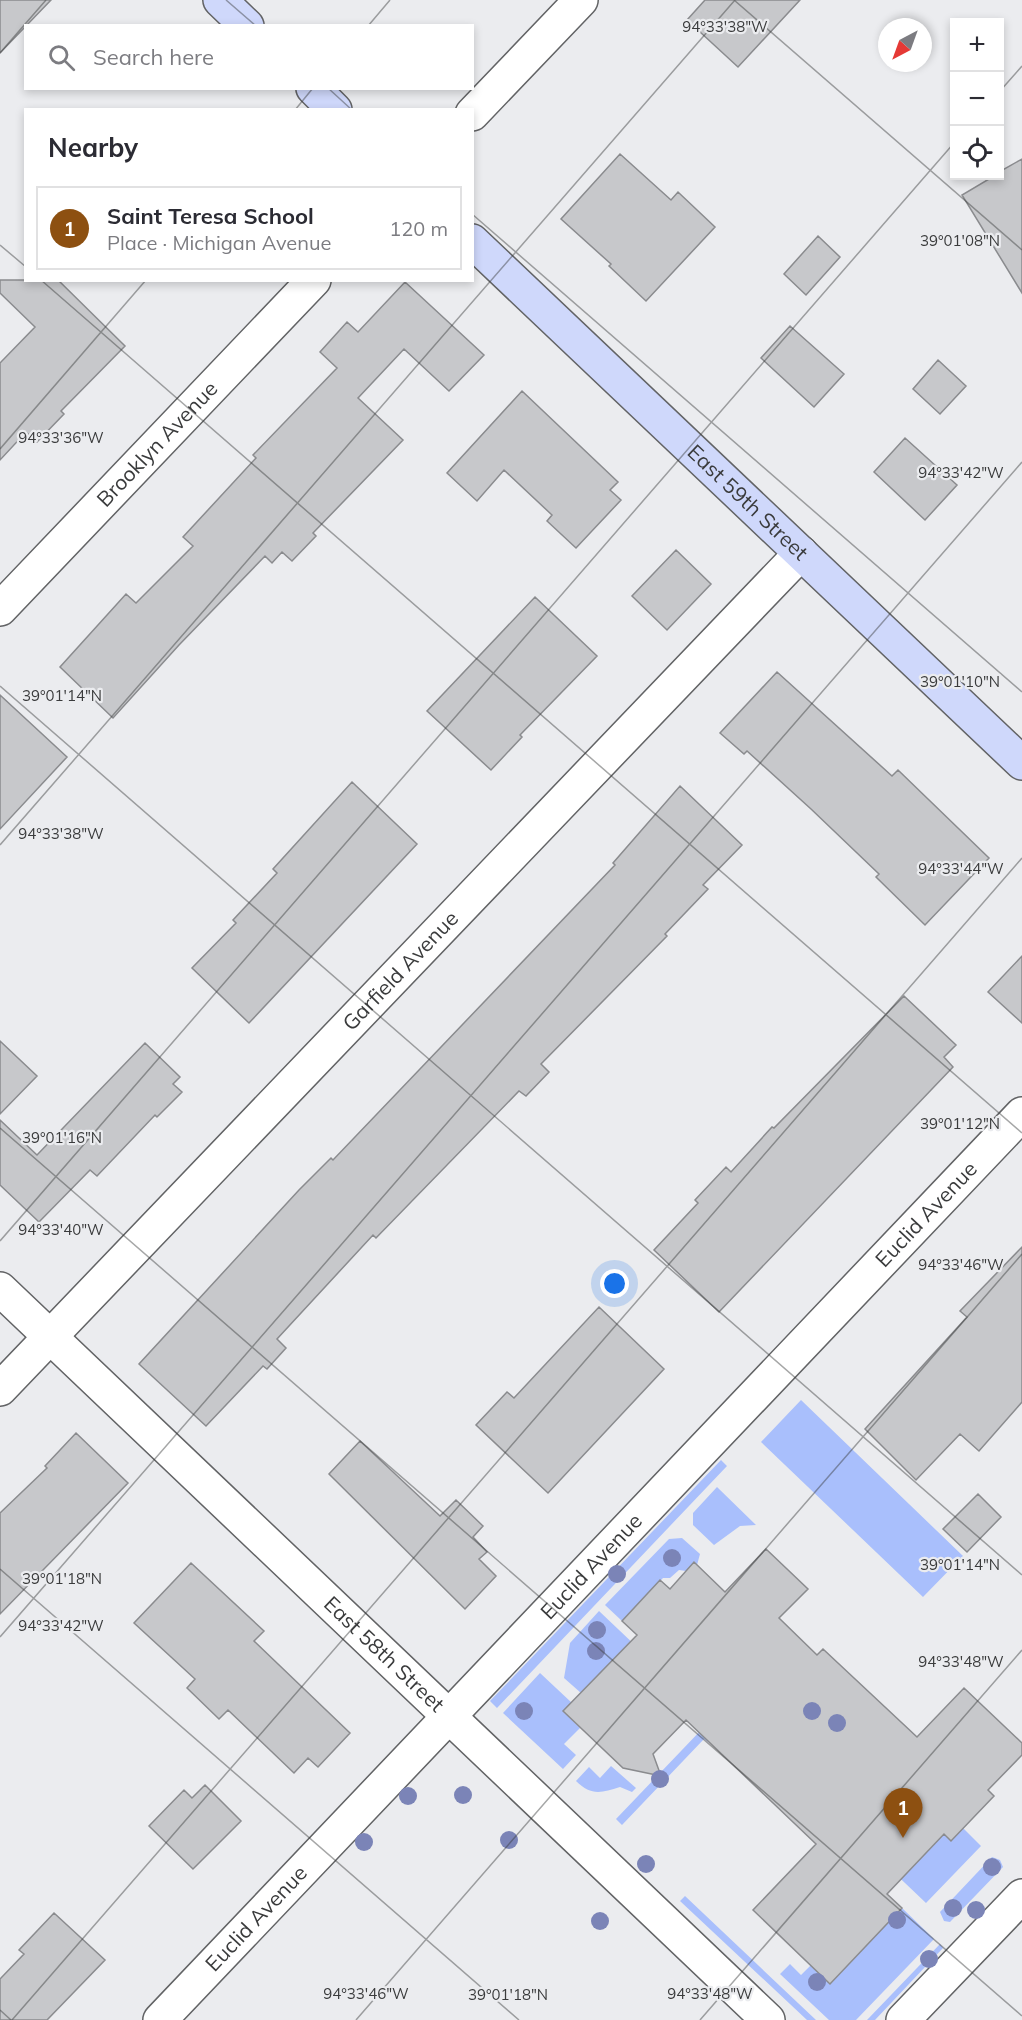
<!DOCTYPE html>
<html lang="en">
<head>
<meta charset="utf-8">
<style>
	body { margin:0; font-family:Mulish,sans-serif; background:#f7f7f7; color:#2b2b33 }
	.controls { position:absolute; right:18px; top:18px; display:grid; overflow:hidden; border-radius:0px; box-shadow:0 3px 9px #0003 }
	.controls button { width:54px; height:54px; display:grid; place-items:center; padding:0; border:0; border-bottom:2px solid #e1e1e2; background:#fff; color:#2b2b33; font:30px sans-serif }
	.compass { position:absolute; left:878px; top:18px; width:54px; height:54px; border-radius:50%; background:#fff; box-shadow:0 3px 9px #0003; rotate:221deg }
	.you { position:absolute; left:615px; top:1284px; width:21px; height:21px; margin:-15px; border:4px solid #fff; border-radius:50%; background:#1a73e8; box-shadow:0 0 0 9px #1a73e833 }
	.badge { display:grid; place-items:center; width:39px; height:39px; border-radius:50%; background:#8d5011; color:#fff; font-size:20px; font-weight:700 }
	.pin { position:absolute; translate:-50% -50px; filter:drop-shadow(0 2px 3px #0008) }
	.pin::after { content:''; position:absolute; top:32px; width:21px; height:18px; background:inherit; clip-path:polygon(0 0,100% 0,50% 100%) }
	.list { margin:0; padding:0; list-style:none }
	h2 { display:flex; justify-content:space-between; align-items:center; height:78px; margin:0; padding:0 24px; font-size:26px }
	h2 small { font-size:20px; font-weight:400; color:#7c7c81 }
	.list li { display:grid; grid-template-columns:39px 1fr auto; gap:18px; align-items:center; box-sizing:border-box; height:84px; margin:0 12px 12px; padding:0 12px; border:2px solid #e1e1e2; border-radius:0px }
	.list b { display:block; font-size:22px; white-space:nowrap }
	.list p { margin:0; font-size:20px; white-space:nowrap; color:#7c7c81 }
	.list em { font-size:20px; font-style:normal; color:#7c7c81 }
	.icon { flex:none; width:33px; height:33px; fill:none; stroke:currentColor; stroke-width:2; stroke-linecap:round; stroke-linejoin:round }
	.map { position:relative; flex:none; width:1022px; height:2020px; overflow:hidden }
	.search { position:absolute; background:#fff; box-shadow:0 3px 9px #0003; left:24px; top:24px; width:450px; height:66px; display:flex; align-items:center; gap:15px; box-sizing:border-box; padding:0 21px; border-radius:0px; color:#7c7c81; font-size:22px }
	.panel { position:absolute; background:#fff; box-shadow:0 3px 9px #0003; left:24px; top:108px; width:450px; height:174px; border-radius:0px }
	.map>svg:first-child { display:block }
	.green { fill:#a9bffc }
	.building { fill:#c7c8cb; stroke:#8a8b8e; stroke-width:1.5 }
	.lines { fill:none; stroke-linecap:round; stroke-linejoin:round }
	.street-casing { stroke:#626365; stroke-width:36 }
	.secondary-casing { stroke:#626365; stroke-width:36 }
	.street { stroke:#fff; stroke-width:33 }
	.secondary { stroke:#cfd8fb; stroke-width:33 }
	.tree { fill:#7b84b7 }
	.ticks { fill:none; stroke:#3a3b3c; stroke-width:1.5; stroke-opacity:0.45 }
	.labels { text-anchor:middle; stroke-width:4.5; stroke-linejoin:round; paint-order:stroke }
	.street-label { font-size:21px; fill:#3a3b3c; stroke:#ebecef }
	.ticks-label { font-size:15px; text-anchor:middle; fill:#3a3b3c; stroke:#ebecef; stroke-width:4.5; stroke-linejoin:round; paint-order:stroke }
</style>
</head>
<body>
<div class="map">
<svg width="1022" height="2020" viewBox="0 0 1022 2020">
	<rect width="100%" height="100%" fill="#ebecef"/>
	<path class="green" d="M801,1400L963,1556L923,1597L761,1442Z
		M721,1460L727,1466L497,1708L490,1701Z
		M717,1487L756,1525L740,1526L714,1545L693,1525V1513Z
		M682,1538L700,1554L697,1565L686,1571L679,1570L670,1578H663L622,1621L605,1605L669,1539Z
		M599,1611L638,1648L581,1693L564,1678L570,1643Z
		M540,1673L572,1703L564,1712L580,1728L564,1744L576,1755L563,1769L503,1713Z
		M747,1682L750,1703L711,1744L704,1739L622,1825L616,1819Z
		M611,1766L636,1788L632,1792L620,1787C601,1793 591,1796 576,1781L589,1767L600,1778Z
		M963,1828L981,1846L926,1903L884,1863L904,1876L944,1834L951,1841Z
		M992,1857L1000,1860L1003,1867L950,1922L944,1921L940,1912Z
		M685,1896L816,2020H807L680,1901Z
		M902,1908L934,1939L856,2020H829L780,1974L790,1964L801,1975L811,1965L831,1983Z
		M940,1944L943,1948L875,2020H867Z"/>
	<path class="building" d="M0,0H51L0,53Z
		M705,0H800L738,67L687,20Z
		M620,154L671,200L678,192L715,227L646,301L609,266L611,264L561,219Z
		M1022,159V293L962,195L994,176H999V172Z
		M818,236L840,257L806,295L784,274Z
		M0,280H58L125,346L61,411L64,414L37,442L26,432L0,460V363L35,327L0,293Z
		M405,282L484,355L449,391L404,349L358,398L403,440L313,533L316,536L292,561L282,552L272,563L265,556L179,645L113,718L60,667L126,594L136,603L193,546L183,537L256,458L253,455L337,368L320,352L347,322L358,332Z
		M790,326L844,374L814,407L761,358Z
		M938,360L966,386L940,414L913,389Z
		M522,391L618,482L610,490L621,500L576,548L547,521L552,515L504,470L477,501L447,473Z
		M905,438L957,485L925,520L874,472Z
		M676,550L711,584L667,630L632,596Z
		M535,597L597,656L520,735L522,737L491,770L427,711Z
		M777,672L892,776L898,770L989,858L925,925L876,877L879,874L811,809L747,751L744,754L720,733Z
		M0,695L67,757L0,829Z
		M352,782L417,844L249,1023L192,968L236,923L233,920L277,873L273,869Z
		M680,786L742,845L703,885L708,889L665,934L667,936L541,1064L549,1072L526,1096L519,1091L376,1238L373,1235L277,1339L286,1348L267,1369L263,1366L206,1426L139,1364L299,1190L331,1158L333,1160L615,865L613,863Z
		M1022,956V1023L988,992Z
		M904,996L956,1045L944,1057L953,1067L719,1312L654,1250L698,1203L695,1200L726,1167L731,1172L772,1127L774,1128Z
		M0,1041L37,1076L0,1114Z
		M145,1043L180,1077L173,1084L182,1092L157,1117L155,1115L97,1176L90,1170L39,1222L0,1185V1120L37,1155Z
		M1022,1247V1402L979,1451L960,1434L916,1480L865,1429L967,1317L960,1311Z
		M599,1307L664,1369L548,1493L476,1425L507,1392L514,1398Z
		M76,1433L128,1483L0,1614V1513L47,1468L45,1466Z
		M360,1441L440,1516L456,1500L483,1526L473,1537L487,1552L479,1559L496,1576L465,1609L329,1474Z
		M978,1494L1001,1517L967,1552L943,1529Z
		M766,1549L808,1589L779,1618L817,1655L823,1649L917,1737L964,1688L1022,1743V1755L988,1790L994,1796L951,1841L944,1834L887,1894L902,1908L830,1984L753,1910L816,1844L686,1720L653,1754L661,1776L623,1768L563,1711L637,1635L622,1621L660,1580L670,1589L694,1562L725,1592Z
		M191,1563L264,1631L254,1641L350,1733L318,1767L308,1758L294,1773L228,1710L219,1719L187,1688L195,1679L134,1623Z
		M205,1785L241,1821L193,1869L149,1826L184,1790L192,1798Z
		M54,1913L105,1960L47,2020H0V1979L24,1954L19,1950Z"/>
	<g class="lines">
		<defs>
			<g id="street">
				<path d="M472,114L581,0"/>
				<path id="s1" d="M0,609L314,280"/>
				<path id="s2" d="M0,1289L768,2020"/>
				<path id="s3" d="M0,1389L801,553"/>
				<path id="s4" d="M160,2020L1022,1114"/>
				<path d="M903,2020L1022,1896"/>
			</g>
			<g id="secondary">
				<path d="M220,0L247,26"/>
				<path d="M313,88L335,110"/>
				<path id="s5" d="M472,241L1022,763"/>
			</g>
		</defs>
		<use href="#street" class="street-casing"/>
		<use href="#secondary" class="secondary-casing"/>
		<use href="#street" class="street"/>
		<use href="#secondary" class="secondary"/>
	</g>
	<g class="tree">
		<circle cx="672" cy="1558" r="9"/>
		<circle cx="617" cy="1574" r="9"/>
		<circle cx="597" cy="1630" r="9"/>
		<circle cx="596" cy="1651" r="9"/>
		<circle cx="524" cy="1711" r="9"/>
		<circle cx="812" cy="1711" r="9"/>
		<circle cx="837" cy="1723" r="9"/>
		<circle cx="660" cy="1779" r="9"/>
		<circle cx="463" cy="1795" r="9"/>
		<circle cx="408" cy="1796" r="9"/>
		<circle cx="509" cy="1840" r="9"/>
		<circle cx="364" cy="1842" r="9"/>
		<circle cx="646" cy="1864" r="9"/>
		<circle cx="992" cy="1867" r="9"/>
		<circle cx="953" cy="1908" r="9"/>
		<circle cx="976" cy="1910" r="9"/>
		<circle cx="897" cy="1920" r="9"/>
		<circle cx="600" cy="1921" r="9"/>
		<circle cx="929" cy="1959" r="9"/>
		<circle cx="817" cy="1982" r="9"/>
	</g>
	<path class="ticks" d="M226,0L256,26M734,0L1022,250M368,26L390,0M0,53L46,0M328,88L352,110M1000,91L1022,66M295,110L313,88M472,214L1022,692M0,245L26,267M41,280L1022,1133M0,449L146,280M0,686L1022,1575M0,845L735,0M0,1128L1022,2016M0,1241L954,143M0,1569L519,2020M0,1637L1022,462M0,2010L11,2020M12,2020L1022,858M356,2020L1022,1254M700,2020L1022,1650"/>
	<g class="labels">
		<g class="street-label">
			<text dy="7" stroke="none"><textPath href="#s1" startOffset="228">Brooklyn Avenue</textPath></text>
			<text dy="7" stroke="none"><textPath href="#s5" startOffset="380">East 59th Street</textPath></text>
			<text dy="7" stroke="none"><textPath href="#s3" startOffset="579">Garfield Avenue</textPath></text>
			<text dy="7" stroke="none"><textPath href="#s4" startOffset="1112">Euclid Avenue</textPath></text>
			<text dy="7" stroke="none"><textPath href="#s4" startOffset="626">Euclid Avenue</textPath></text>
			<text dy="7" stroke="none"><textPath href="#s2" startOffset="530">East 58th Street</textPath></text>
			<text dy="7" stroke="none"><textPath href="#s4" startOffset="140">Euclid Avenue</textPath></text>
		</g>
	</g>
	<g class="ticks-label">
		<text x="725" y="32">94°33'38"W</text>
		<text x="960" y="246">39°01'08"N</text>
		<text x="61" y="443">94°33'36"W</text>
		<text x="961" y="478">94°33'42"W</text>
		<text x="960" y="687">39°01'10"N</text>
		<text x="62" y="701">39°01'14"N</text>
		<text x="61" y="839">94°33'38"W</text>
		<text x="961" y="874">94°33'44"W</text>
		<text x="960" y="1129">39°01'12"N</text>
		<text x="62" y="1143">39°01'16"N</text>
		<text x="61" y="1235">94°33'40"W</text>
		<text x="961" y="1270">94°33'46"W</text>
		<text x="960" y="1570">39°01'14"N</text>
		<text x="62" y="1584">39°01'18"N</text>
		<text x="61" y="1631">94°33'42"W</text>
		<text x="961" y="1667">94°33'48"W</text>
		<text x="366" y="1999">94°33'46"W</text>
		<text x="710" y="1999">94°33'48"W</text>
		<text x="508" y="2000">39°01'18"N</text>
	</g>
</svg>
<div class="controls">
<button>+</button>
<button>−</button>
<button><svg class="icon" aria-label="locate" viewBox="0 0 24 24"><circle cx="12" cy="12" r="6"/><path d="M12 2v4M12 18v4M2 12h4M18 12h4"/></svg></button>
</div>
<svg class="compass" viewBox="-18 -18 36 36"><path d="M0-13l5 13h-10z" fill="#e53935"/><path d="M0 13l5-13h-10z" fill="#7c7c81"/></svg>
<div class="you"></div>
<div class="pin badge" style="left:903px;top:1838px">1</div>
<div class="search"><svg class="icon" aria-label="search" viewBox="0 0 24 24"><circle cx="10" cy="10" r="6"/><path d="M15 15l6 6"/></svg>Search here</div>
<section class="panel">
<h2>Nearby<small></small></h2>
<ul class="list">
<li><span class="badge">1</span><div><b>Saint Teresa School</b><p>Place · Michigan Avenue</p></div><em>120 m</em></li>
</ul>
</section>
</div>
</body>
</html>
